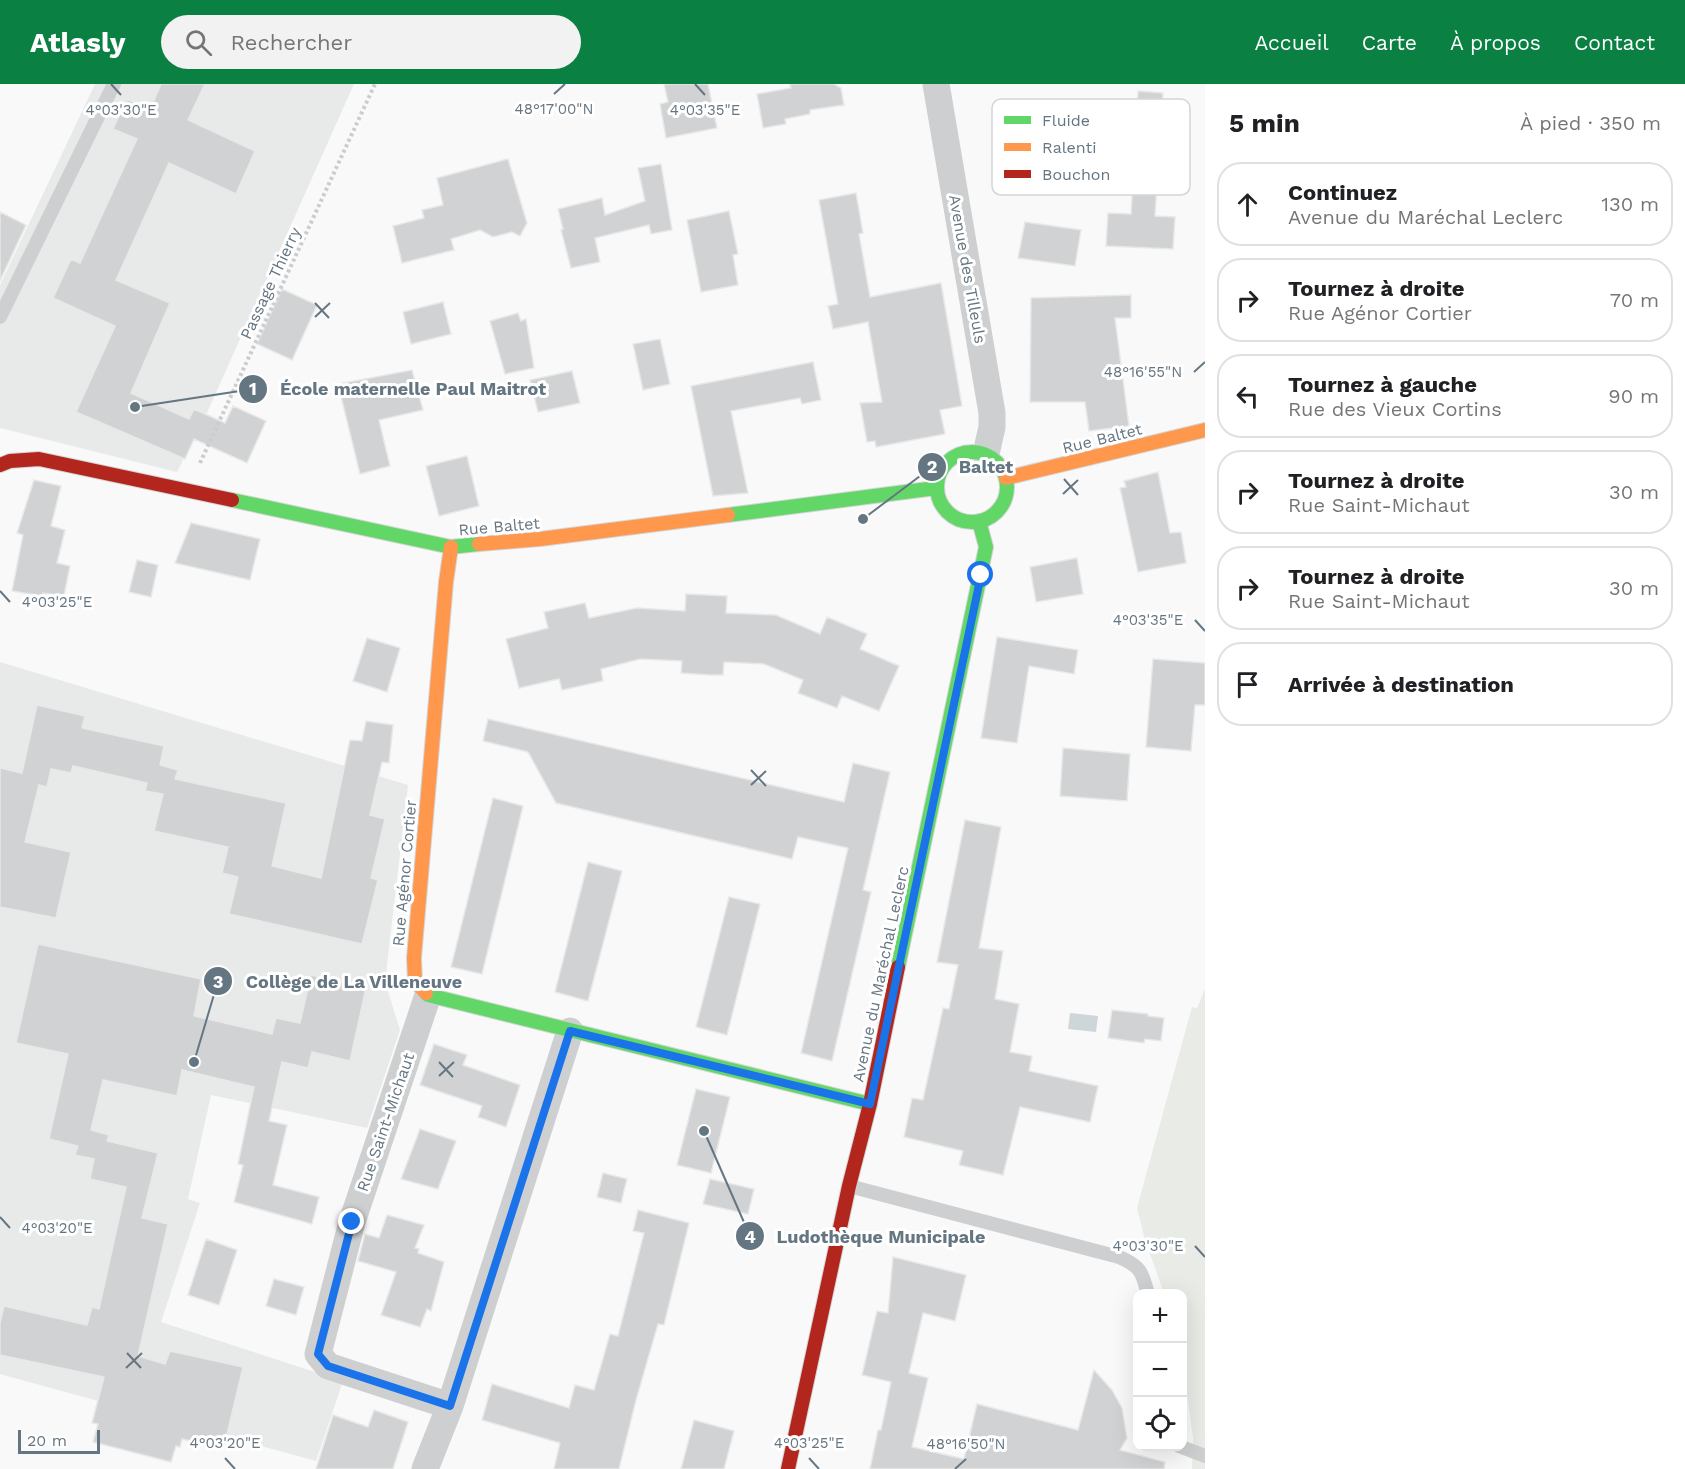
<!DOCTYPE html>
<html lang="fr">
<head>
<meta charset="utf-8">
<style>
	body { margin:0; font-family:"Work Sans",sans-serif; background:#f2f2f2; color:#202124 }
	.controls { position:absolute; right:18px; bottom:18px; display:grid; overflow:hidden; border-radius:12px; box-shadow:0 6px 24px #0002 }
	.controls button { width:54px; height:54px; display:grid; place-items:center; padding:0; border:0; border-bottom:2px solid #e0e0e0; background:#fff; color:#202124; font:30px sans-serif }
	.scale { position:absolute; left:18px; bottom:15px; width:82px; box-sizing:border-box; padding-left:6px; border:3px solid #657683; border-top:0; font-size:16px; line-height:21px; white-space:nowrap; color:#657683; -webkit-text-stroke:4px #fff; paint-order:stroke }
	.stop { position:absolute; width:18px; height:18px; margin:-14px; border:4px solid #1a73e8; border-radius:50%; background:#fff }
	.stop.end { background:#1a73e8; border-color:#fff; box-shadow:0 2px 6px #0008 }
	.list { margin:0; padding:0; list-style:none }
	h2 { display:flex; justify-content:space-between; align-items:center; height:78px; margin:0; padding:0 24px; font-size:26px }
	h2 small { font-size:20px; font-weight:400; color:#757577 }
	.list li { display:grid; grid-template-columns:39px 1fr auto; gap:18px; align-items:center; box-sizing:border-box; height:84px; margin:0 12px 12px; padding:0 12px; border:2px solid #e0e0e0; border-radius:24px }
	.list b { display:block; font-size:22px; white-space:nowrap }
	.list p { margin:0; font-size:20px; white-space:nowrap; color:#757577 }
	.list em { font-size:20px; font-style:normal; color:#757577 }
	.icon { flex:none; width:33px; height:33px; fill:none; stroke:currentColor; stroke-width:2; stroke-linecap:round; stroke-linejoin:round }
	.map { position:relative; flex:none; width:1205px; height:1385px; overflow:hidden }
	header { display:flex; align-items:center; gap:36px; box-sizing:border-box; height:84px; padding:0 30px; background:#0b8043; color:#fff }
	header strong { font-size:28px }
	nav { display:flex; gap:33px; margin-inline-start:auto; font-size:21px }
	.search { width:420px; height:54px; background:#f2f2f2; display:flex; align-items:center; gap:15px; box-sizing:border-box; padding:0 21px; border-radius:33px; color:#757577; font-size:22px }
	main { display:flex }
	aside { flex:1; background:#fff }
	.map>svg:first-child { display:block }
	.built { fill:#e8e9e9 }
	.green { fill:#e8ebe6 }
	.water { fill:#ced6d9 }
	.building { fill:#d0d2d3; stroke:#e8e8e8; stroke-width:1.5 }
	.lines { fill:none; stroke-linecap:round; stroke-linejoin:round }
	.fast-casing { stroke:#d5d6d7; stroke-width:16 }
	.slow-casing { stroke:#d5d6d7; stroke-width:16 }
	.jam-casing { stroke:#d5d6d7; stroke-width:16 }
	.path { stroke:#cbcccd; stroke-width:4; stroke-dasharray:3 3; stroke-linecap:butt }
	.lane { stroke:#cecfd0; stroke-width:14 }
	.street { stroke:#cecfd0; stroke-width:27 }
	.fast { stroke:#63d668; stroke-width:14 }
	.slow { stroke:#ff974d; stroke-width:14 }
	.jam { stroke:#b3261e; stroke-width:14 }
	.route { stroke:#1a73e8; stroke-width:8 }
	.ticks { fill:none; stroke:#657683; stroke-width:2 }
	.labels { text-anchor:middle; stroke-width:6; stroke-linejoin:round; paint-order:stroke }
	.street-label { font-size:16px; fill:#657683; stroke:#fff }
	.key { fill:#fff; stroke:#d1d6da; stroke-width:1.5 }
	.key-label { font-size:16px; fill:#657683 }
	.ticks-label { font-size:15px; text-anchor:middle; fill:#657683; stroke:#fff; stroke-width:6; stroke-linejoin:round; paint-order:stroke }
	.leader { fill:none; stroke:#657683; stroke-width:2 }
	.callout-dot { fill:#657683; stroke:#fff; stroke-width:2 }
	.mark-label { font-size:18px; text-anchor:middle; font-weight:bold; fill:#fff }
	.callout-label { font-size:18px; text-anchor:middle; font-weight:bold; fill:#657683; stroke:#fff; stroke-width:6; stroke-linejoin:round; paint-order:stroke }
</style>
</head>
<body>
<header>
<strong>Atlasly</strong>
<div class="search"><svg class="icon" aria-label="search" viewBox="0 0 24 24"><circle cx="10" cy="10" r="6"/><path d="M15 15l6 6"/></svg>Rechercher</div>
<nav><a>Accueil</a><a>Carte</a><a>À propos</a><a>Contact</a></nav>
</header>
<main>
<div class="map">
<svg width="1205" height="1385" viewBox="0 0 1205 1385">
	<rect width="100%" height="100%" fill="#f9f9f9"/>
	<path class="built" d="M95,0H354L206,331L177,388L0,344V201Z
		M0,578L408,701L385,898L400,946L367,1044L211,1011L188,1115L200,1119L161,1238L343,1297L316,1377L0,1290Z"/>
	<path class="green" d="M1205,905V1385H1192L1193,1354L1183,1279L1182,1210L1164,1209L1145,1156L1137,1124L1192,923L1197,924Z"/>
	<path class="water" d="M1070,929L1098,932L1096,948L1068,945Z"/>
	<path class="building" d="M161,0H205L188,36L255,67L236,110L169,79L116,196L170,219L131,309L189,335L194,325L225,339L233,322L266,337L247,379L194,355L185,375L76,328L115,242L53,214L71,175L80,179L137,55L113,45L127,15L150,26Z
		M664,0H708L717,44L666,54L660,20L668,18Z
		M790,0H834L841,4L844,21L810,26V30L785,35L786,40L763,44L757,10L791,4Z
		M1138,7L1163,9L1155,132L1175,133L1173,165L1106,162L1108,129L1131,130Z
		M508,75L527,139L520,152L512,148L493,153L480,146L451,155L454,166L402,179L393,142L424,134L422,126L443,121L437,94Z
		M661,80L672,146L651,150L649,141L595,154L600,178L571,184L561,146L563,145L558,125L602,114L605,131L645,117L638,84Z
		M856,109L863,149L859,150L870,213L941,199L962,322L940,326L945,350L876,363L875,357L867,358L860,319L882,318L868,238L833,245L828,222L838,220L819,116Z
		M729,127L738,170L733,171L738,201L701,208L687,136Z
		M0,128L26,141L0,197Z
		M1025,138L1081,146L1075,182L1018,174Z
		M282,205L317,221L292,276L257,260Z
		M1131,211V234H1115L1129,342L1089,347L1085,318H1030L1031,214Z
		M443,218L451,250L411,260L403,228Z
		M518,229L521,237L526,235L534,284L505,290L490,237Z
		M660,255L670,300L643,306L633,260Z
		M813,278L821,316L802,320L800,314L731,327L748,409L713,412L691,302Z
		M412,286L423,326L379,336L390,382L360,390L338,300Z
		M572,287L580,319L538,328L530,296Z
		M467,372L479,422L439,432L426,382Z
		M1158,388L1170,449L1181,448L1186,479L1138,488L1120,404L1126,403L1124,397Z
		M34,396L61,402L51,442L65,446L57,479L70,482L64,512L43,509V512L12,507L23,451L17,449Z
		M191,439L260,455L250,496L175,479Z
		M1077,474L1083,510L1036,518L1030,483Z
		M137,476L158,481L151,513L129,508Z
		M686,510L727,512L726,529L776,531L820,550L827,533L867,550L860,565L899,582L879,627L842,612L837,624L798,609L803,596L764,580L724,578L723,591H710L681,589L682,577L640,575L601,585L603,597L562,606L559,595L519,604L506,555L548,544L544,528L585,519L589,534L637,524L685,527Z
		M997,553L1078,566L1074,590L1029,582L1017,659L981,654Z
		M367,554L400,564L387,608L353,597Z
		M1153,575L1205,579V621H1195L1191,667L1146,663Z
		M37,621L85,632L82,644L164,662L160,681L178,686L175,695L286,719L272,782L321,794L350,656L362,657L366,637L393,641L389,679L382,678L370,731L385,735L371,794L378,796L362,860L229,830L238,793L222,789L228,763L154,747L163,710L145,707L147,699L73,682L71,689L51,685L47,703L39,701L25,758L71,768L56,834L0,823V684L22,689Z
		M488,635L844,718L853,679L890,688L863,806L871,808L832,977L801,969L848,764L798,753L792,775L556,719L528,668L483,657Z
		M1063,664L1130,670L1127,717L1060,712Z
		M493,714L523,722L482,890L451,883Z
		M965,736L1001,743L979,864L1003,867L995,915L1019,920L1010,968L1032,972L1029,987L1098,1002L1090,1038L1020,1023L1003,1091L959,1081L963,1067L904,1053L912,1014L923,1016L943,924L949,925L958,881L937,878Z
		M588,778L622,787L588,917L555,908Z
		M729,813L760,820L727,951L696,943Z
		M38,860L201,895L194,932L272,950L276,934L300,939L311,891L366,904L350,977L312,968L308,984L282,978L269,1037L287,1041L273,1101L319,1113L312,1140L234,1118L243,1081L238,1080L254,1003L182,986L177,1012L103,996L91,1046L109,1051L107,1057L158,1069L142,1134L168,1140L138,1272L165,1280L170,1267L243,1283L224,1363L203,1356L202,1360L182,1355L180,1363L176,1362L171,1378L93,1358L98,1340L92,1339L104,1293L0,1271V1239L4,1222L87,1241L92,1223L99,1225L126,1103L90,1095L94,1075L75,1071L78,1062L49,1055L68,970L16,959Z
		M1112,926L1148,930V932L1164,934L1161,957L1145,955L1144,959L1108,954Z
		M434,960L467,971L463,981L520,1001L506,1043L478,1033L482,1022L420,1001Z
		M696,1005L730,1013L711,1089L677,1081Z
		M420,1045L456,1057L438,1105L401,1095Z
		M603,1089L627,1095L621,1119L597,1113Z
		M710,1095L754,1105L748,1130L703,1120Z
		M638,1126L689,1139L664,1241L658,1240L636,1316L619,1385H554L560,1359L482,1336L492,1300L569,1324L575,1301L594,1306L610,1250L618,1252L644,1149L633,1147Z
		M387,1131L424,1141L415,1164L419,1165L418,1169L444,1178L431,1227L427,1225L420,1243L381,1231L396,1188L358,1177L365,1150L379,1154Z
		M206,1155L237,1166L219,1221L188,1211Z
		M893,1173L966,1191L955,1237L923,1229L909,1289L928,1294L912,1363L964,1375L977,1320L1078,1346L1094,1286L1112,1306L1122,1324L1127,1354L1120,1366L1165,1378L1164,1385H870L878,1346H881L891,1298L862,1291L877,1227L888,1229Z
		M274,1195L304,1203L296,1231L266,1222Z
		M374,1326L408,1338L393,1385H316L333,1331L368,1343Z
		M694,1336L734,1347L724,1385H681Z"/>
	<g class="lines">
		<defs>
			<path id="fast" d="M937 403a35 35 0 1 1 70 0a35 35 0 1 1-70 0Z
				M232,416L451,463L479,460
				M728,431L936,404
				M898,883L986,463L979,437
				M426,909L428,911L870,1020"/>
			<path id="slow" d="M1006,394L1205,346
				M479,460L540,455L728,431
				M426,909L415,897L414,874L446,498L451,463"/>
			<path id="jam" d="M0,381L10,377L39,375L232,416
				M788,1385L849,1102L870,1020L898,883"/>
		</defs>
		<use href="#fast" class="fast-casing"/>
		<use href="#slow" class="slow-casing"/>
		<use href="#jam" class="jam-casing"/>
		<path class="path" d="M200,379L375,0"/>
		<path class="lane" d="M0,233L114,0
			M849,1102L1119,1173C1140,1182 1142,1187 1148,1210
			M1179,1362L1205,1372"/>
		<path class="street" d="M936,0L992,329V343L986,370
			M428,911L352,1138L318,1270L328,1282L450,1322
			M425,1385L450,1322L570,947"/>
		<use href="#fast" class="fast"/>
		<use href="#slow" class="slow"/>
		<use href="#jam" class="jam"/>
	</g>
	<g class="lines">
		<path class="route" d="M352,1138L318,1270L328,1282L450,1322L570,947L870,1020L981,491"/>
	</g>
	<path class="ticks" d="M111,0L121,11M695,0L705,11M554,10L565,0M315,219L329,234M315,233L330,219M1194,288L1205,278M1064,395L1078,411M1063,410L1078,396M0,507L10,518M1195,536L1205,547M751,686L766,702M751,701L766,687M439,978L453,993M439,992L454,978M0,1133L10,1144M1195,1162L1205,1173M127,1269L141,1284M126,1284L142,1269M225,1374L235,1385M809,1374L819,1385M955,1385L966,1375"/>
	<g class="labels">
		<g class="street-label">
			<text transform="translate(968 185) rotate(80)" y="6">Avenue des Tilleuls</text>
			<text transform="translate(270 199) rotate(-65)" y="6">Passage Thierry</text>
			<text transform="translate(1102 354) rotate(-14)" y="6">Rue Baltet</text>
			<text transform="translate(499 442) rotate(-5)" y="6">Rue Baltet</text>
			<text transform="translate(404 789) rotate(-85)" y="6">Rue Agénor Cortier</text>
			<text transform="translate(880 890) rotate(-78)" y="6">Avenue du Maréchal Leclerc</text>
			<text transform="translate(385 1038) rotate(-71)" y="6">Rue Saint-Michaut</text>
		</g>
	</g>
	<rect x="992" y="15" width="198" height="96" rx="9" class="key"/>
	<rect x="1004" y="32" width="27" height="8" fill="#63d668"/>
	<rect x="1004" y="59" width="27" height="8" fill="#ff974d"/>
	<rect x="1004" y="86" width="27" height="8" fill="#b3261e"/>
	<g class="key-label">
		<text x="1042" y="42">Fluide</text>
		<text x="1042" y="69">Ralenti</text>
		<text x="1042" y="96">Bouchon</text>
	</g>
	<g class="ticks-label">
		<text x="554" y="30">48°17'00"N</text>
		<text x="705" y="31">4°03'35"E</text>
		<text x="121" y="31">4°03'30"E</text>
		<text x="1143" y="293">48°16'55"N</text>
		<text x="57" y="523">4°03'25"E</text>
		<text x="1148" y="541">4°03'35"E</text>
		<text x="57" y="1149">4°03'20"E</text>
		<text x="1148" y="1167">4°03'30"E</text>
		<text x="225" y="1364">4°03'20"E</text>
		<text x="809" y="1364">4°03'25"E</text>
		<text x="966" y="1365">48°16'50"N</text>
	</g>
	<path class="leader" d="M135 323L253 305M863 435L932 383M194 978L218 897M704 1047L750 1152"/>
	<g class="callout-dot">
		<circle cx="135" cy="323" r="6"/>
		<circle cx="863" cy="435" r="6"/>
		<circle cx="194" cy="978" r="6"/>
		<circle cx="704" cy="1047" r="6"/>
		<circle cx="253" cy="305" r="15"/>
		<circle cx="932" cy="383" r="15"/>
		<circle cx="218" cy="897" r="15"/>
		<circle cx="750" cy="1152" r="15"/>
	</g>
	<g class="mark-label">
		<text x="253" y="311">1</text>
		<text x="932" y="389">2</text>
		<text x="218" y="904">3</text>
		<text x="750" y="1159">4</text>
	</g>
	<g class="callout-label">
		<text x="413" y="311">École maternelle Paul Maitrot</text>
		<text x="986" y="389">Baltet</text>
		<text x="354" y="904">Collège de La Villeneuve</text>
		<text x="881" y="1159">Ludothèque Municipale</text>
	</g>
</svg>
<div class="controls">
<button>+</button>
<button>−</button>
<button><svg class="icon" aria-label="locate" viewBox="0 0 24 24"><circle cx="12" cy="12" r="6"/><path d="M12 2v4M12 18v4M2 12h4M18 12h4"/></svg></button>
</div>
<div class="scale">20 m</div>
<div class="stop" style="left:981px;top:491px"></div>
<div class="stop end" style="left:352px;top:1138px"></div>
</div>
<aside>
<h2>5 min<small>À pied · 350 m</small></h2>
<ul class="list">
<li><svg class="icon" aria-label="ahead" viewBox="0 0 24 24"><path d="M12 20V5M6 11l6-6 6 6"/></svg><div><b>Continuez</b><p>Avenue du Maréchal Leclerc</p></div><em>130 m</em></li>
<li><svg class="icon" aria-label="right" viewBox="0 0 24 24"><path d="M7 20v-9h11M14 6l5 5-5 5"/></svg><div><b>Tournez à droite</b><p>Rue Agénor Cortier</p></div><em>70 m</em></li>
<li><svg class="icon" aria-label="left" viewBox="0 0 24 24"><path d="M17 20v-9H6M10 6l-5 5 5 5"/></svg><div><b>Tournez à gauche</b><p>Rue des Vieux Cortins</p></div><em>90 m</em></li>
<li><svg class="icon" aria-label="right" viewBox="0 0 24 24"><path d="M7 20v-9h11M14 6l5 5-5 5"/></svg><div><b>Tournez à droite</b><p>Rue Saint-Michaut</p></div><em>30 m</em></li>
<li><svg class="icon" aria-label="right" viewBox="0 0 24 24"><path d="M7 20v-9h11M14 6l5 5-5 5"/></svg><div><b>Tournez à droite</b><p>Rue Saint-Michaut</p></div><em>30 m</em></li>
<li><svg class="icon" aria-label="arrive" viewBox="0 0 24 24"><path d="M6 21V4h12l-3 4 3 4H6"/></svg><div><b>Arrivée à destination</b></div></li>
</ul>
</aside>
</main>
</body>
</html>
